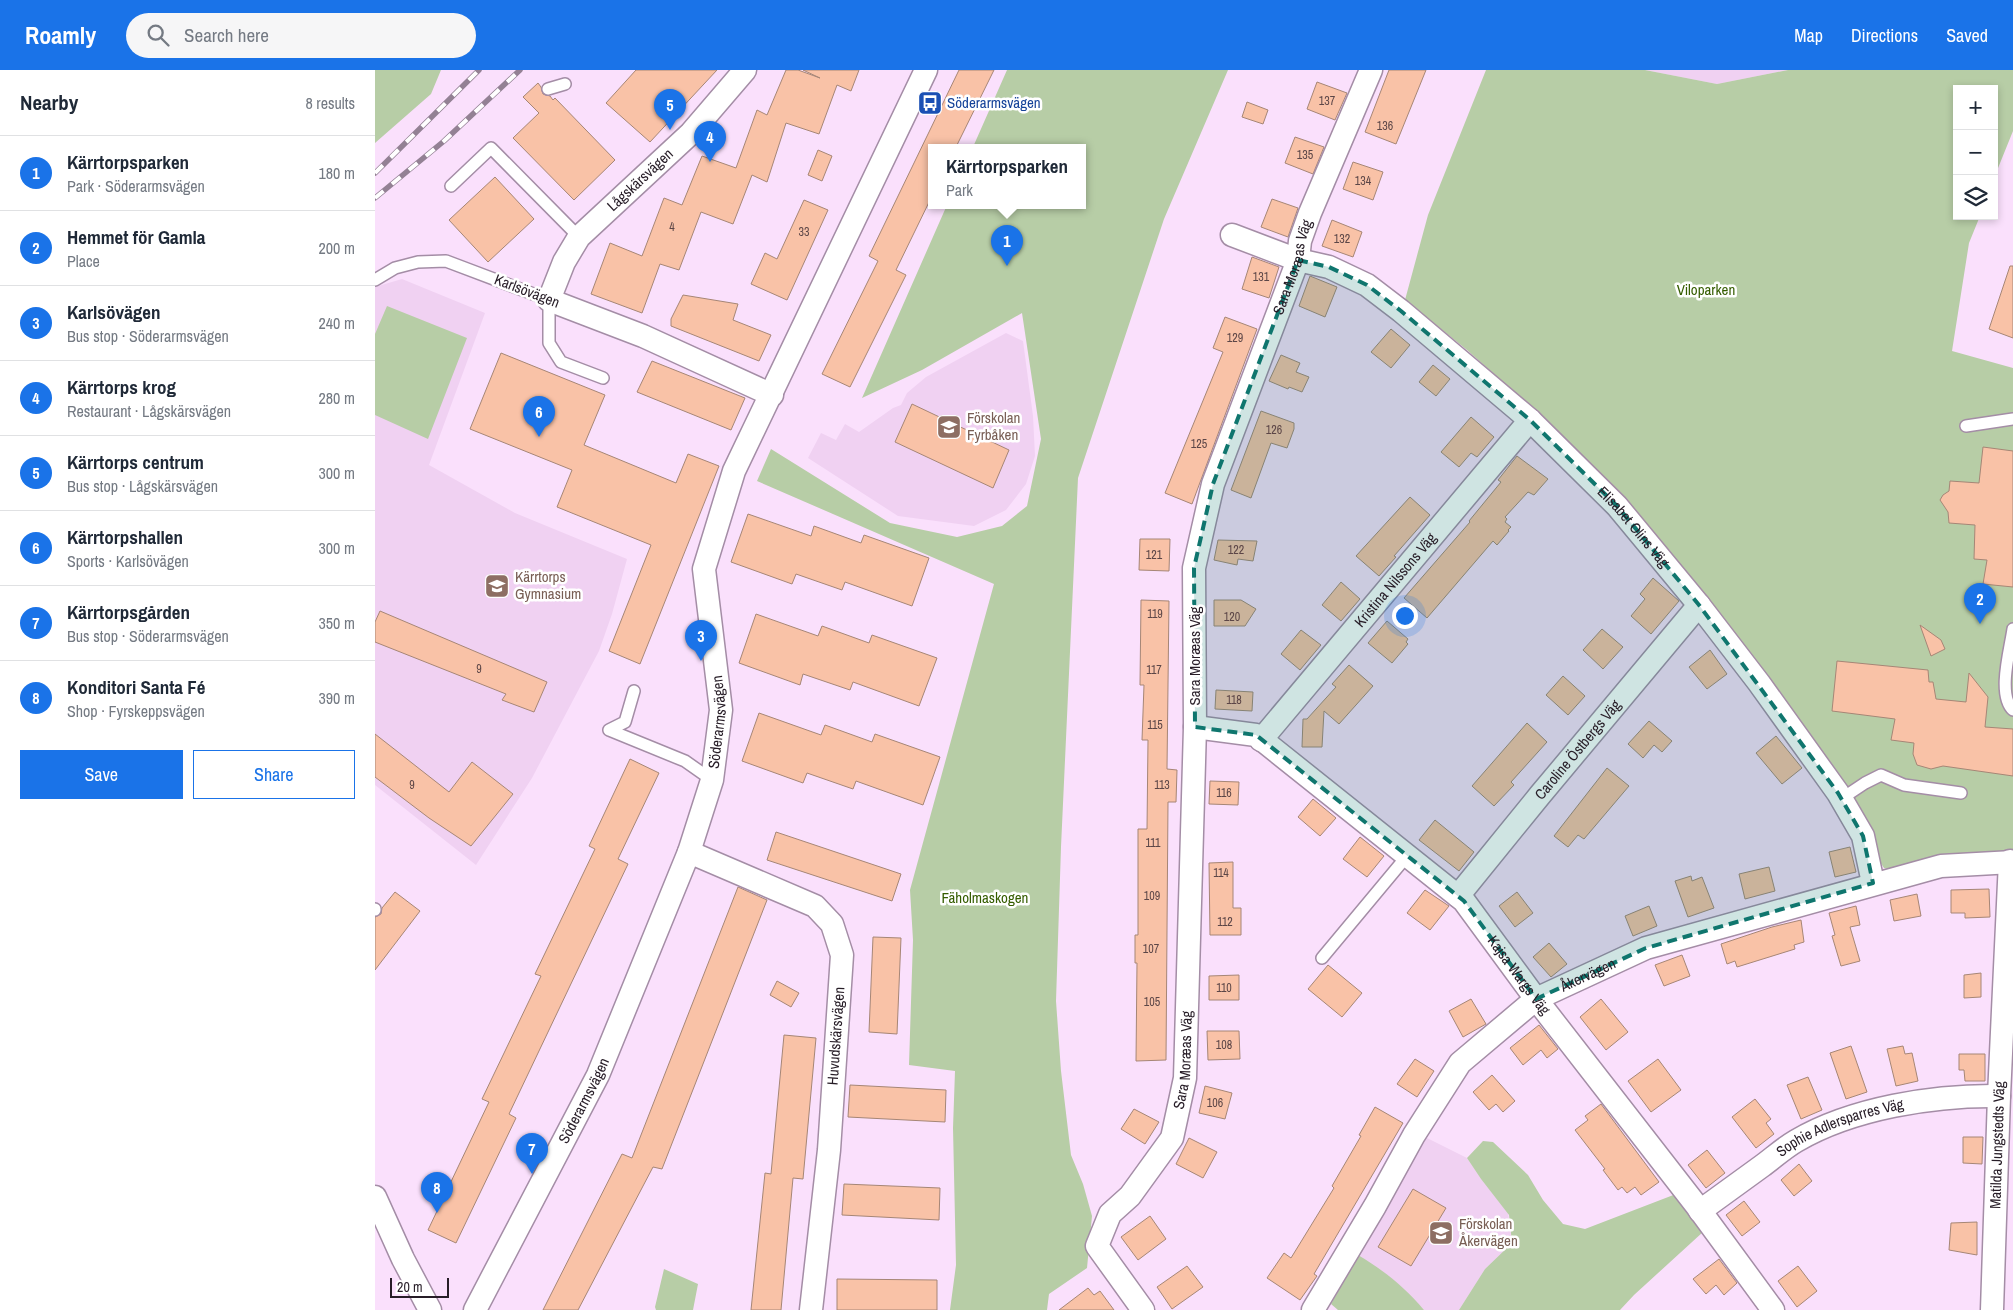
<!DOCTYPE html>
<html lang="en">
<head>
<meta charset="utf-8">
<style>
	body { margin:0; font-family:"Archivo Narrow",sans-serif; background:#f6f6f7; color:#1f2937 }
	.controls { position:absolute; right:15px; top:15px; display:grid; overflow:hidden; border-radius:0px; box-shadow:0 2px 8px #0003 }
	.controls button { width:45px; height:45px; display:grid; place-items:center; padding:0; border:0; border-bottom:1px solid #e0e1e3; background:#fff; color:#1f2937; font:25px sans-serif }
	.scale { position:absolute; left:15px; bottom:12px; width:59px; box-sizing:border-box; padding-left:5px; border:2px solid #271d27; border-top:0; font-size:14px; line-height:18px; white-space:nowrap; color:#271d27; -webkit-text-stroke:4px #fff; paint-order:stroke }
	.you { position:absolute; left:1029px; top:545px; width:18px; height:18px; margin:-12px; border:4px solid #fff; border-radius:50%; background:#1a73e8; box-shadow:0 0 0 8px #1a73e833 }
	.badge { display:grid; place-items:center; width:32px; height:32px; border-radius:50%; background:#1a73e8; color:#fff; font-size:16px; font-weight:700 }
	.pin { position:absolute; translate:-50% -41px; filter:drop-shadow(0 1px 2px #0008) }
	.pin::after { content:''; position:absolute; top:26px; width:18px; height:15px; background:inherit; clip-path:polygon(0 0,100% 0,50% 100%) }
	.popup { position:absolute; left:553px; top:74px; width:158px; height:65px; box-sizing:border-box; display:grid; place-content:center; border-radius:0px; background:#fff; filter:drop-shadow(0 1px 4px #0005); font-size:16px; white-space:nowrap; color:#747a83 }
	.popup b { font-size:19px; color:#1f2937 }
	.popup::after { content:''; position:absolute; left:50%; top:100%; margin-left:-10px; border:10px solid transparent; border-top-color:#fff }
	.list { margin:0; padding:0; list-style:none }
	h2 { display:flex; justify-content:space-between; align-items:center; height:65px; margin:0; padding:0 20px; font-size:21px }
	h2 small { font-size:16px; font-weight:400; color:#747a83 }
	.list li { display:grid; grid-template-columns:32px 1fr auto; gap:15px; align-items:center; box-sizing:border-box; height:75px; padding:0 20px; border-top:1px solid #e0e1e3 }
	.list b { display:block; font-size:19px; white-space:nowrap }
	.list p { margin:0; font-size:16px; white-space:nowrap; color:#747a83 }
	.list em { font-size:16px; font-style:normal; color:#747a83 }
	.actions { display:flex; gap:10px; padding:15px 20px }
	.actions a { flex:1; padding:11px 0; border:1px solid #1a73e8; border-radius:0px; text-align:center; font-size:18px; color:#1a73e8 }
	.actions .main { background:#1a73e8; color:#fff }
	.icon { flex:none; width:28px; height:28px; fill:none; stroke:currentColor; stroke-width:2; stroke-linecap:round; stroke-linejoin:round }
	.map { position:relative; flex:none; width:1638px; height:1240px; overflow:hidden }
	header { display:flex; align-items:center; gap:30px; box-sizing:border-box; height:70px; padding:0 25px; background:#1a73e8; color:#fff }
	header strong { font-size:24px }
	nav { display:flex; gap:28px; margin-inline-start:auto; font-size:18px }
	.search { width:350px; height:45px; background:#f6f6f7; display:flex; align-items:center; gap:12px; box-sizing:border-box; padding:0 18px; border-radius:28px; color:#747a83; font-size:19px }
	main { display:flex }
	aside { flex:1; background:#fff }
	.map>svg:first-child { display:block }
	.built { fill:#f0d1f2 }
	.green { fill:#b7cda6 }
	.building { fill:#f9c2a7; stroke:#a68676 }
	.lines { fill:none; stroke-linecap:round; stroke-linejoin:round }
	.lane-casing { stroke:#a48da6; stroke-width:14 }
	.street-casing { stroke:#a48da6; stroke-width:25 }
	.lane { stroke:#fff; stroke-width:11 }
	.street { stroke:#fff; stroke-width:22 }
	.rail-casing { stroke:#938194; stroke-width:5.5 }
	.rail { stroke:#fff; stroke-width:4; stroke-dasharray:11; stroke-linecap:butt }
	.marked { fill:#0f766e; fill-opacity:0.2; stroke:#0f766e; stroke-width:4; stroke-dasharray:10 6; stroke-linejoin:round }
	.labels { text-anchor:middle; stroke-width:5; stroke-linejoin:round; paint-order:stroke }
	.number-label { font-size:12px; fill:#5c4647 }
	.transit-label { font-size:15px; fill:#164399; stroke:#fff; text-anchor:start }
	.street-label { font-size:15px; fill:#271d27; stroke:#fff }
	.park-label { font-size:15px; fill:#355d00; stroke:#fff }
	.education-label { font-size:15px; fill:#785e54; stroke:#fff; text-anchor:start }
</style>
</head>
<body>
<header>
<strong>Roamly</strong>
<div class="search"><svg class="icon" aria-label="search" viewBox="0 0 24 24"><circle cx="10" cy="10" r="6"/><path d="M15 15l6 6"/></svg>Search here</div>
<nav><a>Map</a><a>Directions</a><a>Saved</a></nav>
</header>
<main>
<aside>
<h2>Nearby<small>8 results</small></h2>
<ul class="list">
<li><span class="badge">1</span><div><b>Kärrtorpsparken</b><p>Park · Söderarmsvägen</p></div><em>180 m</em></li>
<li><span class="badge">2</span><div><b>Hemmet för Gamla</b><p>Place</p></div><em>200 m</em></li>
<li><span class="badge">3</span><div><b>Karlsövägen</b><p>Bus stop · Söderarmsvägen</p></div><em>240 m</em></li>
<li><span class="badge">4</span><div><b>Kärrtorps krog</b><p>Restaurant · Lågskärsvägen</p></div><em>280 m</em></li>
<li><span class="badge">5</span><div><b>Kärrtorps centrum</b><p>Bus stop · Lågskärsvägen</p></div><em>300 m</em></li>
<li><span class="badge">6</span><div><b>Kärrtorpshallen</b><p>Sports · Karlsövägen</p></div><em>300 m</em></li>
<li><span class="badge">7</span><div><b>Kärrtorpsgården</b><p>Bus stop · Söderarmsvägen</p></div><em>350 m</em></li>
<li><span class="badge">8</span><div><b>Konditori Santa Fé</b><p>Shop · Fyrskeppsvägen</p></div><em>390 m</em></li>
</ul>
<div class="actions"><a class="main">Save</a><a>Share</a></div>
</aside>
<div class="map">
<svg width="1638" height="1240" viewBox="0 0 1638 1240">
	<rect width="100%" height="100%" fill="#fae0fc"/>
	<path class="built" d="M1270,0H1413L1342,14Z
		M27,209L110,243L54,395L140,443L252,489L237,544L224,581L157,708L101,795L0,715V217Z
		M631,263L648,271L658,346L660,386L651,414L631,440L599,456L523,446L433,388L446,363L461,370L470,354L484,362L518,338L526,335L532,323L551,307Z
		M1048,1066L1092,1088L1106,1109L1133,1143L1137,1173L1110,1199L1084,1240H1049L1026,1217L983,1185Z"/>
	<path class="green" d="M0,0H66L56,24L0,73Z
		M632,0H853L789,149L703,408L686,777L681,931L686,1001L696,1085L708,1114L717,1146L712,1198L674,1224L672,1240H575L581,1195L578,1058L580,1001L534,995L538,870L535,820L619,514L382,411L396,379L515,453L582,467L627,456L652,436L666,369L647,243L547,300L487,328L572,135H707V77H598Z
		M1111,0H1270L1342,14L1413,0H1638V61L1619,108V19H1582V146H1605L1594,173L1577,281L1638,298V786L1516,800L1509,798L1503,789L1498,774L1496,756L1465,705L1396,615L1148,330L1092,280L1030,230L1053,145Z
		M12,236L92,268L53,369L0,345V264Z
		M1108,1071L1118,1072L1153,1105L1168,1130L1188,1154L1210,1159L1301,1124L1328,1162L1259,1225L1245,1240H1084L1110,1199L1137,1173L1134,1145L1106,1109L1092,1088Z
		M983,1185C1008,1200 1030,1217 1049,1240H963L956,1234Z
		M289,1199L323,1214L318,1240H281L280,1237Z"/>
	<path class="building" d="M261,0H342L275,72L231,33Z
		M411,0H423L445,8L428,0H484L476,21L462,15L444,64L411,53L392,112L377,105L358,154L326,142L304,200L285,194L267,243L216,224L235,173L267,186L289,128L307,135L327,86L361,98L382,40L392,45Z
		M584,0H619L581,77H557V126L521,200L531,205L475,317L447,304L503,191L494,186Z
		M1014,0H1051L1021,74L990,62Z
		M942,12L972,23L960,50L932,39Z
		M163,13L166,17L168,24L175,26L178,30L180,28L240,90L199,130L138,68L164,43L148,27Z
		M872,32L893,40L888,54L867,47Z
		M920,67L949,77L938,104L910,93Z
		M443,80L457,86L447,111L433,105Z
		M978,92L1008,102L998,130L968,119Z
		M120,107L159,149L113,192L74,150Z
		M897,129L923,138L913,167L886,157Z
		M429,130L453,140L412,230L376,214L390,183L402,189Z
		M957,150L987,162L978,187L947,176Z
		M877,187L904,197L894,228L867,219Z
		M1635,196H1638V268L1614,259Z
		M935,206L962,217L950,247L924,236Z
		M308,225L363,234L358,250L396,265L384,291L296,256V249Z
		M850,247L882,259L817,434L790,423L848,282L838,278Z
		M1016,259L1035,275L1016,298L996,282Z
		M126,283L230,325L209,375L301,413L313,384L344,396L265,594L234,581L276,475L182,437L197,400L95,359Z
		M906,285L925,293L921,302L934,307L927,322L914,317L913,319L894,311Z
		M277,291L370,328L356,360L262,322Z
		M1058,295L1075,309L1061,326L1044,312Z
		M537,334L634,380L618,418L520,372Z
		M886,341L919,353V359L912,378L896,373L876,428L856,420Z
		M1096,347L1119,367L1102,387L1096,383L1084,397L1066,382Z
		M1608,377L1638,381V517L1608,514L1612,490L1599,489L1600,455L1574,453L1573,442L1565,430L1568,425L1574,421L1575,411L1604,413Z
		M1142,386L1173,409L1159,425L1153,422L1130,447L1132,449L1130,452L1136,457L1133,460L1134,461L1122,475L1118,471L1052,548L1029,528L1095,452L1094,451L1126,412L1123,410Z
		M1035,427L1055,445L1019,486L1021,487L1004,506L981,486Z
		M373,444L436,466L439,456L486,473L489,465L554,488L537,536L470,512L467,520L421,504L417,514L356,492Z
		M765,469H795L794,501L764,500Z
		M843,470L882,471L878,491L863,489L862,495L839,490Z
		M1278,508L1304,531L1276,564L1256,546L1270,529L1265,524Z
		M966,512L985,529L966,551L947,535Z
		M766,530L794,531L792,699L802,700L801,732H793L791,990L761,991L762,893H760V865H763V759H772L773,670H767L769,615H765Z
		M839,530H866L881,539L870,556H839Z
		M5,541L172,612L159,642L127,630L131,624L0,572V552Z
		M381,544L443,566L447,556L494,573L497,565L562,588L544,636L478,612L475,620L428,604L425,615L364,593Z
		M1012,551L1033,569L1031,572L1033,574L1017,593L993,573Z
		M1545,555L1566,570L1570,579L1556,586Z
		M1227,559L1248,577L1228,599L1208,580Z
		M926,560L946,575L925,600L906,584Z
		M1335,580L1352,604L1332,619L1314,597Z
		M1462,591L1553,600L1554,612H1558L1561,629L1591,632L1594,603L1613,627L1610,657L1638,659V706L1568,696L1556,699L1542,695L1538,684L1539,673L1516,670L1520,649L1457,641Z
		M974,595L998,616L964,654L949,641L947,677H927L928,649H932L961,617L957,614Z
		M1188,606L1210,626L1193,645L1171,625Z
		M841,620L878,622L877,641L840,639Z
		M384,643L446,665L450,655L497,672L500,664L565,687L548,735L481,711L478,719L432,703L428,713L367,691Z
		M1274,651L1297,671L1287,682L1279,675L1268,688L1253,674Z
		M1152,653L1172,672L1136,712L1139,715L1119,736L1097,716Z
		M0,664L74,722L97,692L138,724L96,776L54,748L0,707Z
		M1401,666L1427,698L1407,714L1381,683Z
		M255,689L284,703L243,789L253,794L134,1044L141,1048L81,1173L53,1160L114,1032L107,1029L166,906L160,904L220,779L214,776Z
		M1232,698L1254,716L1209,769L1203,765L1193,777L1179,766Z
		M835,711L864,712L863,735L834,734Z
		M938,729L961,748L945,766L923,747Z
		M1060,750L1099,782L1084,801L1044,770Z
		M401,762L526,804L517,831L392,790Z
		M985,767L1009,786L992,807L968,789Z
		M1475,777L1481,802L1460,807L1454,782Z
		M858,792V838H866V865H835L834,793Z
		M1394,797L1400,821L1370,829L1364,804Z
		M1316,806L1317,811L1327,807L1339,838L1313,847L1300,811Z
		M363,817L392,830L287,1099L278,1097L203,1240H168L247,1084L257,1088Z
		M1614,819L1615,847L1590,848V843H1576V820Z
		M1050,820L1074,836L1055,860L1032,843Z
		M20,822L45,841L0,900V847L6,844L7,838Z
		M1142,822L1158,843L1140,857L1124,836Z
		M1542,824L1546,846L1519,851L1515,830Z
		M1274,836L1282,856L1258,866L1250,846Z
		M1481,836L1485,855L1475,857L1485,891L1466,896L1457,866L1460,865L1454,843Z
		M1426,850L1429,872L1419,875L1420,879L1362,897L1360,891L1352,894L1346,874L1397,857Z
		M498,867L526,868L522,964L494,962Z
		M1174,873L1192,894L1176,907L1158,887Z
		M1307,885L1315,906L1289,916L1280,895Z
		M953,895L987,923L967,947L933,919Z
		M1606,903V927L1589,928V905Z
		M864,905V930H834V906Z
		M402,911L424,923L416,937L395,925Z
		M1096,929L1111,954L1088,967L1074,941Z
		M1226,929L1253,962L1231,980L1205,947Z
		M1164,955L1183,979L1172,988L1166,980L1148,995L1135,978Z
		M832,961H864L865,989L833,990Z
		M409,965L441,968L428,1109L418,1108L406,1240H376L390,1103L396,1104Z
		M1476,976L1492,1022L1471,1029L1455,983Z
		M1528,976L1530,984L1537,983L1543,1011L1521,1016L1512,979Z
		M1584,984H1610V1011H1590L1589,1000H1584Z
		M1040,989L1059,1001L1042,1027L1022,1014Z
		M1283,989L1306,1020L1276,1042L1253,1011Z
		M1117,1005L1140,1031L1128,1042L1121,1034L1114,1040L1098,1022Z
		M1433,1007L1447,1040L1426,1049L1412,1015Z
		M475,1015L571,1020L570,1052L473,1047Z
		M830,1016L857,1023L850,1049L824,1043Z
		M1380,1029L1396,1049L1391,1053L1399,1064L1381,1078L1357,1047Z
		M1226,1034L1284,1112L1266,1125L1260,1117L1252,1123L1247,1117L1243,1120L1228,1100L1230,1099L1200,1060L1213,1050L1210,1046Z
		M1000,1037L1028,1053L939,1204L942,1206L925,1230L892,1208L909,1183L916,1188L959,1118L957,1116L986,1066L984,1065Z
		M759,1039L784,1052L770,1074L746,1059Z
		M1588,1067H1608L1607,1094L1588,1093Z
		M814,1068L842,1082L828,1108L801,1094Z
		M1332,1080L1350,1103L1331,1118L1313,1095Z
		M1424,1094L1437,1111L1419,1126L1406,1110Z
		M469,1114L565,1118L564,1150L467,1145Z
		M1038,1119L1071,1138L1036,1196L1003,1177Z
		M1369,1131L1385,1152L1367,1166L1351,1145Z
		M775,1146L791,1169L763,1190L746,1167Z
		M1602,1152V1185L1574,1180L1576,1153Z
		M1344,1189L1362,1213L1349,1225L1341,1215L1331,1224L1318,1209Z
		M812,1196L828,1217L797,1239L782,1217Z
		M1423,1196L1442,1221L1422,1237L1403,1211Z
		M462,1209L562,1210V1240H462Z
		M713,1218L719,1225L725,1221L739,1240H684Z"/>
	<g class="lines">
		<defs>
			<path id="lane" d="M173,19L190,14
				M76,116L116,78L204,167
				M0,210L20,198L43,192L71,191L174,230V273L186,292L228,308
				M1591,356L1638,349
				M1638,559C1635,580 1622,625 1638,640
				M234,660L310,691L337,710
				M234,660L250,652L259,621
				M1466,729L1490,713L1506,705L1529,715L1586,723
				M0,839V840
				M947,888L1032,786"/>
			<g id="street">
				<path d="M370,0L316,63L204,167L189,192L174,230L268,266L397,325"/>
				<path id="s1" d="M857,165L923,190L954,197L992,215L1026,241L1155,350L1242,436L1324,535L1384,613L1463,723L1488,766L1498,813"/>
				<path id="s2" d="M820,657L881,665L1089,831L1161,929L1321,1135L1398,1240"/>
				<path id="s3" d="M886,670L1155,350"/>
				<path d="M314,782L440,836L457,854L467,885L454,1080L436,1240"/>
				<path id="s4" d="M1083,826L1165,725L1324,535"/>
				<path d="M0,1127L28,1189L55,1240"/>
				<path id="s5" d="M1325,1141C1346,1126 1366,1111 1387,1096C1398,1088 1409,1078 1421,1071C1477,1038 1559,1025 1624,1026"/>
				<path id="s6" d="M100,1240L223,1005L314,782L337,710L346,640L329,499L359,401L551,0"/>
				<path id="s7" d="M768,1240L722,1176L735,1144L755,1126L797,1068L810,1008L820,657L819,498L838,414L923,190L925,171L935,143L996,0"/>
				<path id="s8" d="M938,1240L1000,1136L1039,1065L1085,993L1161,929L1271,878L1566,796L1638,792"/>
				<path id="s9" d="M1617,1240L1624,1026L1635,791"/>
			</g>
		</defs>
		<use href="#lane" class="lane-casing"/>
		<use href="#street" class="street-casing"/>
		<use href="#lane" class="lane"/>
		<use href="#street" class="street"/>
		<defs>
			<path id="rail" d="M0,103L104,0
				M0,128L69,71L145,0"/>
		</defs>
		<use href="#rail" class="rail-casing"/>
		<use href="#rail" class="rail"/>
	</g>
	<path class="marked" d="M923,190L954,197L992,215L1026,241L1155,350L1242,436L1324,535L1463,723L1488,766L1498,813L1271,878L1161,929L1089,831L881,665L820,657L819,498L838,414Z"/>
	<defs>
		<symbol id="bus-square" viewBox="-11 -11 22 22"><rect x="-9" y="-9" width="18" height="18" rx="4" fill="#1a4fb4" stroke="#fff"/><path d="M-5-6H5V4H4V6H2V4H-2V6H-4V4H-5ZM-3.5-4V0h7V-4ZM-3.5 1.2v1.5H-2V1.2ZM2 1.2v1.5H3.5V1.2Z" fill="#fff"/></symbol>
		<symbol id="school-square" viewBox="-11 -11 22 22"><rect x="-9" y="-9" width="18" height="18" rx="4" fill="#8d6e63" stroke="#fff"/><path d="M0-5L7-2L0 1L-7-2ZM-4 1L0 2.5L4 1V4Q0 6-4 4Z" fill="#fff"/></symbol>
	</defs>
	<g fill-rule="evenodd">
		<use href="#bus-square" x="541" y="19" width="28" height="28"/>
		<use href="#school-square" x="560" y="343" width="28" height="28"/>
		<use href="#school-square" x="108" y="502" width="28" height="28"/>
		<use href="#school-square" x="1052" y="1149" width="28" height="28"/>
	</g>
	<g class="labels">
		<g class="number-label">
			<text x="952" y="35">137</text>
			<text x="1010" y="60">136</text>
			<text x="930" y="89">135</text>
			<text x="988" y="115">134</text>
			<text x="297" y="161">4</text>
			<text x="429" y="166">33</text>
			<text x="967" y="173">132</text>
			<text x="886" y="211">131</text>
			<text x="860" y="272">129</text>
			<text x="899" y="364">126</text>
			<text x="824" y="378">125</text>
			<text x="861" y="484">122</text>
			<text x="779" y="489">121</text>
			<text x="780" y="548">119</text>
			<text x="857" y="551">120</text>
			<text x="104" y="603">9</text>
			<text x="779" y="604">117</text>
			<text x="859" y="634">118</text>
			<text x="780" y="659">115</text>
			<text x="37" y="719">9</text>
			<text x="787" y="719">113</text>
			<text x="849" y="727">116</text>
			<text x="778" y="777">111</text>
			<text x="846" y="807">114</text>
			<text x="777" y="830">109</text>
			<text x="850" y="856">112</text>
			<text x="776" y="883">107</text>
			<text x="849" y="922">110</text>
			<text x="777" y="936">105</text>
			<text x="849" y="979">108</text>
			<text x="840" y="1037">106</text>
		</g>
		<g class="transit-label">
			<text x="572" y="38">Söderarmsvägen</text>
		</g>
		<g class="street-label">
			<text transform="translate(265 110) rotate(-43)" y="5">Lågskärsvägen</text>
			<text dy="5" stroke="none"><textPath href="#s7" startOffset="1101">Sara Moræas Väg</textPath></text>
			<text transform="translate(152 221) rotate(21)" y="5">Karlsövägen</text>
			<text dy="5" stroke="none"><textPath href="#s1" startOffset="505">Elisabet Olins Väg</textPath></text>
			<text dy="5" stroke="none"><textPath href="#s3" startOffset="209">Kristina Nilssons Väg</textPath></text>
			<text transform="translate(820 586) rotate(-90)" y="5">Sara Moræas Väg</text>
			<text dy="5" stroke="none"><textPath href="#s6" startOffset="640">Söderarmsvägen</textPath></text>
			<text dy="5" stroke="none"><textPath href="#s4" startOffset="189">Caroline Östbergs Väg</textPath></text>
			<text dy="5" stroke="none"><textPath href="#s8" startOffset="444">Åkervägen</textPath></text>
			<text dy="5" stroke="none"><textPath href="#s2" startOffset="420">Kajsa Wargs Väg</textPath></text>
			<text transform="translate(461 966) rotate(-86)" y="5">Huvudskärsvägen</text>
			<text dy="5" stroke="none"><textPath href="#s7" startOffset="291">Sara Moræas Väg</textPath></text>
			<text dy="5" stroke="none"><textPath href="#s6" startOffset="236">Söderarmsvägen</textPath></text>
			<text dy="5" stroke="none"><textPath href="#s5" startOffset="165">Sophie Adlersparres Väg</textPath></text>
			<text dy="5" stroke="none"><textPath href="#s9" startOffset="165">Matilda Jungstedts Väg</textPath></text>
		</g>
		<g class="park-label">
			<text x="1331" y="225">Viloparken</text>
			<text x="610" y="833">Fäholmaskogen</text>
		</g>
		<g class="education-label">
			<text x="592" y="353">Förskolan<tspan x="592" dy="17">Fyrbåken</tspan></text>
			<text x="140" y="512">Kärrtorps<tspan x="140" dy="17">Gymnasium</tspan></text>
			<text x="1084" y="1159">Förskolan<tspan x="1084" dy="17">Åkervägen</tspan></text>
		</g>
	</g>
</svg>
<div class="controls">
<button>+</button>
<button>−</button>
<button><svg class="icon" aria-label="layers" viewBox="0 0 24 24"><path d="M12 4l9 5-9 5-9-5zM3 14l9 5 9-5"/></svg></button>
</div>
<div class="scale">20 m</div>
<div class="you"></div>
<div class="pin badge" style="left:632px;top:196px">1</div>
<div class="popup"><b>Kärrtorpsparken</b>Park</div>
<div class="pin badge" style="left:1605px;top:554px">2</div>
<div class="pin badge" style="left:326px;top:591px">3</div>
<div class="pin badge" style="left:335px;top:92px">4</div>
<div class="pin badge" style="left:295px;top:60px">5</div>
<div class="pin badge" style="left:164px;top:367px">6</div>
<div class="pin badge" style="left:157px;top:1104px">7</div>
<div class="pin badge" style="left:62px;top:1143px">8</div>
</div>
</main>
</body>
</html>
